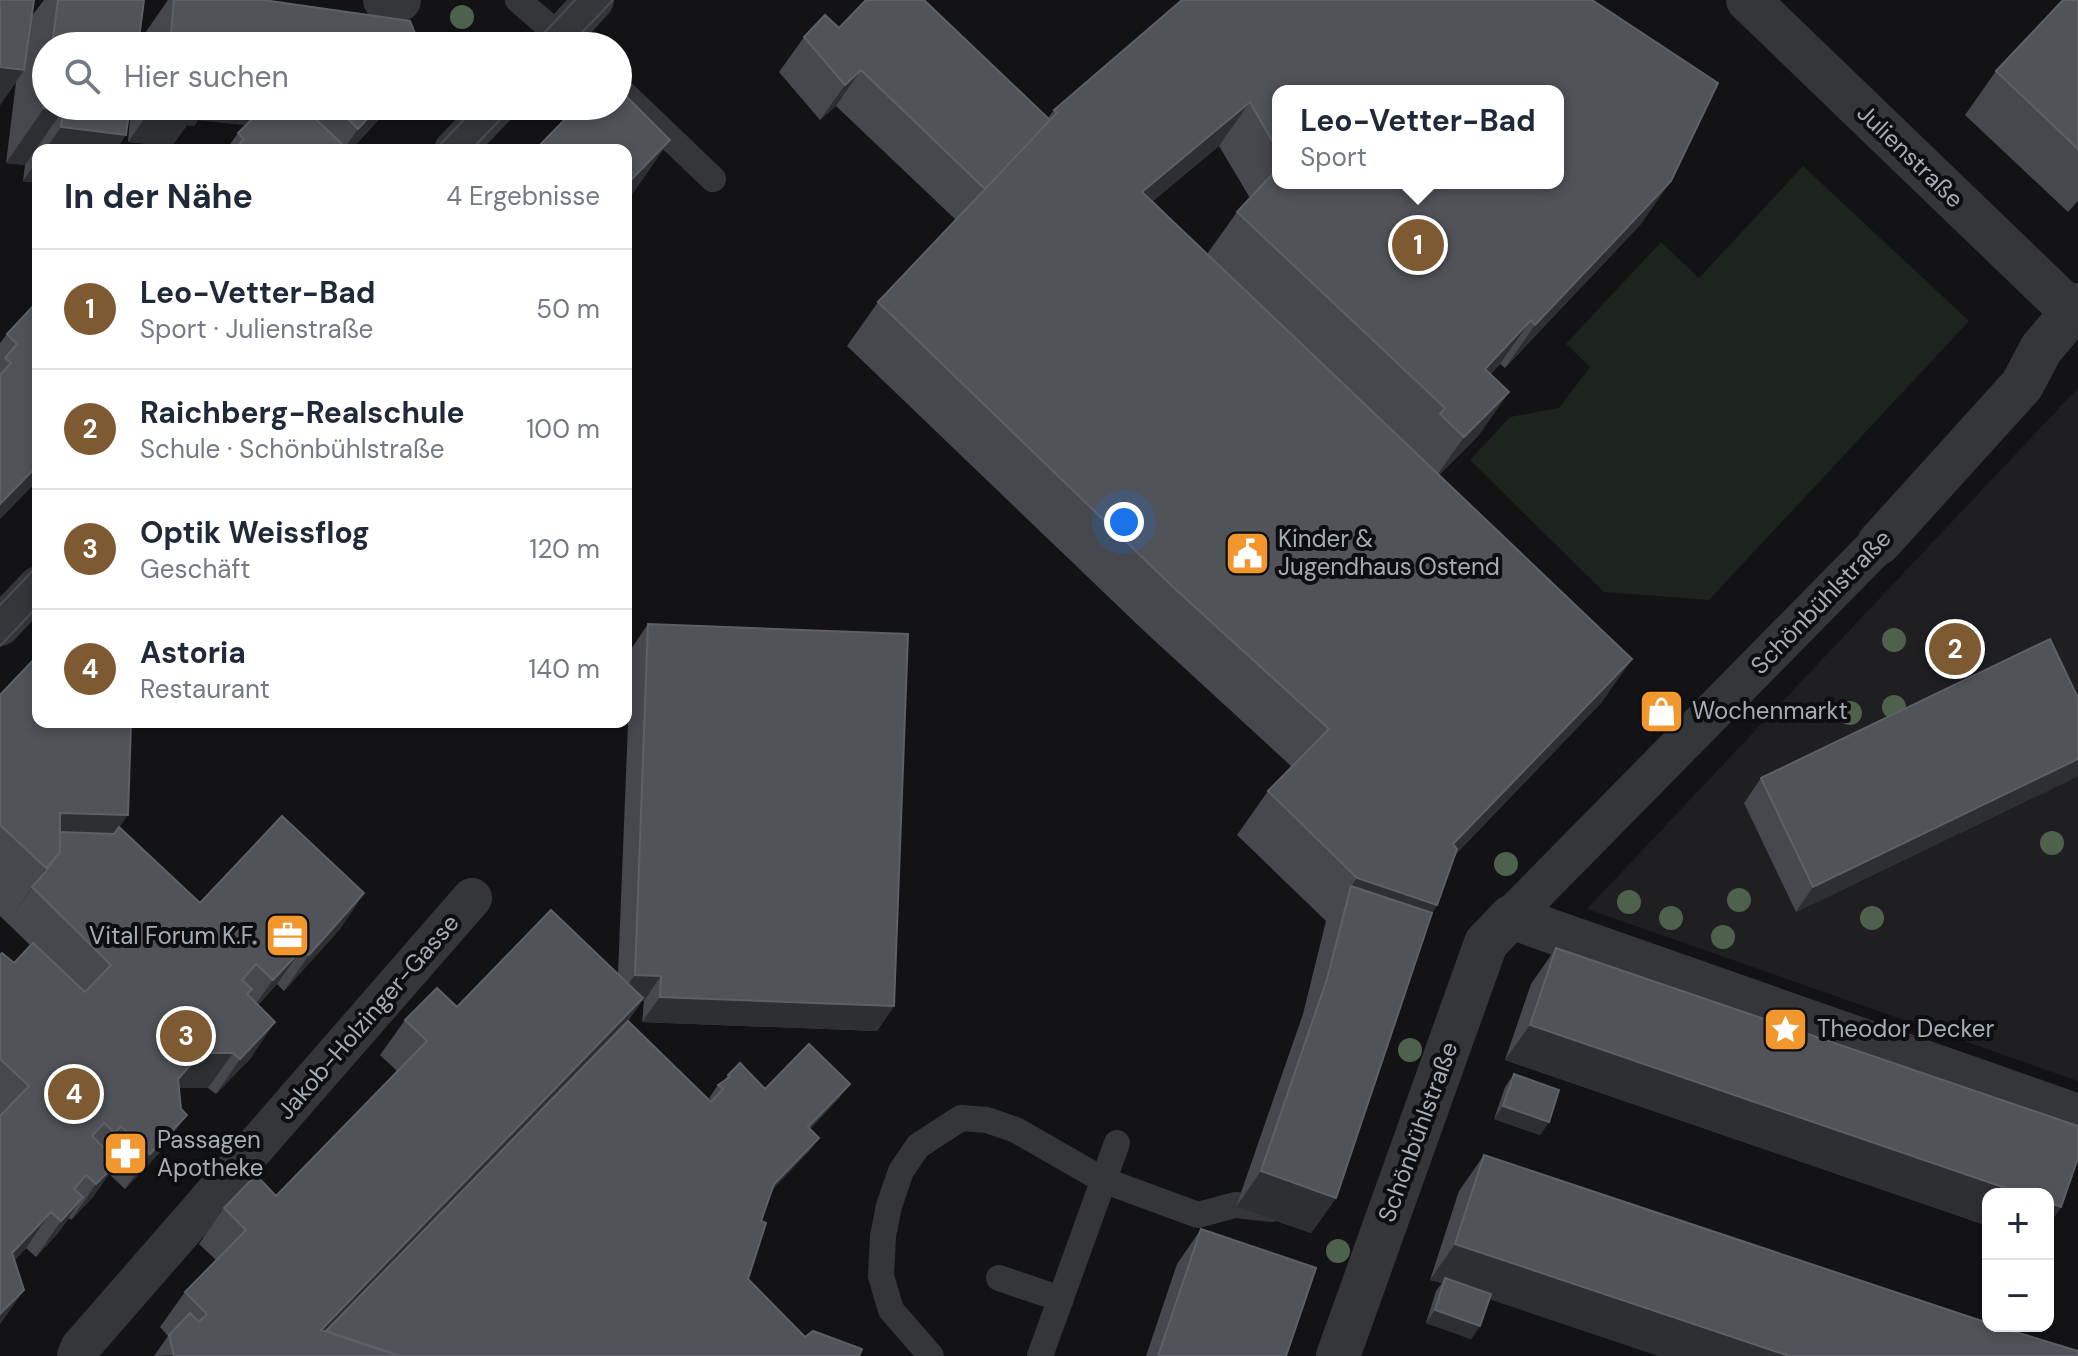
<!DOCTYPE html>
<html lang="de">
<head>
<meta charset="utf-8">
<style>
	body { margin:0; font-family:"DM Sans",sans-serif; background:#f2f2f3; color:#1f2937 }
	.controls { position:absolute; right:24px; bottom:24px; display:grid; overflow:hidden; border-radius:16px; box-shadow:0 4px 12px #0003 }
	.controls button { width:72px; height:72px; display:grid; place-items:center; padding:0; border:0; border-bottom:2px solid #e0e1e3; background:#fff; color:#1f2937; font:40px sans-serif }
	.you { position:absolute; left:1124px; top:522px; width:28px; height:28px; margin:-20px; border:6px solid #fff; border-radius:50%; background:#1a73e8; box-shadow:0 0 0 12px #1a73e833 }
	.badge { display:grid; place-items:center; width:52px; height:52px; border-radius:50%; background:#7e5a33; color:#fff; font-size:26px; font-weight:700 }
	.pin { position:absolute; translate:-50% -50%; border:4px solid #fff; box-shadow:0 2px 8px #0006 }
	.popup { position:absolute; left:1272px; top:85px; width:292px; height:104px; box-sizing:border-box; display:grid; place-content:center; border-radius:16px; background:#fff; filter:drop-shadow(0 2px 6px #0005); font-size:26px; white-space:nowrap; color:#747a83 }
	.popup b { font-size:30px; color:#1f2937 }
	.popup::after { content:''; position:absolute; left:50%; top:100%; margin-left:-16px; border:16px solid transparent; border-top-color:#fff }
	.list { margin:0; padding:0; list-style:none }
	h2 { display:flex; justify-content:space-between; align-items:center; height:104px; margin:0; padding:0 32px; font-size:34px }
	h2 small { font-size:26px; font-weight:400; color:#747a83 }
	.list li { display:grid; grid-template-columns:52px 1fr auto; gap:24px; align-items:center; box-sizing:border-box; height:120px; padding:0 32px; border-top:2px solid #e0e1e3 }
	.list b { display:block; font-size:30px; white-space:nowrap }
	.list p { margin:0; font-size:26px; white-space:nowrap; color:#747a83 }
	.list em { font-size:26px; font-style:normal; color:#747a83 }
	.icon { flex:none; width:44px; height:44px; fill:none; stroke:currentColor; stroke-width:2; stroke-linecap:round; stroke-linejoin:round }
	.map { position:relative; flex:none; width:2078px; height:1356px; overflow:hidden }
	.search { position:absolute; background:#fff; box-shadow:0 4px 12px #0003; left:32px; top:32px; width:600px; height:88px; display:flex; align-items:center; gap:20px; box-sizing:border-box; padding:0 28px; border-radius:44px; color:#747a83; font-size:30px }
	.panel { position:absolute; background:#fff; box-shadow:0 4px 12px #0003; left:32px; top:144px; width:600px; height:584px; border-radius:16px }
	.map>svg:first-child { display:block }
	.built { fill:#1f1f22 }
	.green { fill:#1d241d }
	.lines { fill:none; stroke-linecap:round; stroke-linejoin:round }
	.service { stroke:#34363a; stroke-width:26 }
	.pedestrian { stroke:#34363a; stroke-width:40 }
	.minor { stroke:#34363a; stroke-width:44 }
	.tram { stroke:#494c51; stroke-width:2 }
	.tree { fill:#4e614d }
	.wall { fill:#46484d; fill-rule:evenodd }
	.shaded-wall { fill:#2d2f32 }
	.building { fill:#505358; stroke:#5d6167; stroke-width:2 }
	.labels { text-anchor:middle; stroke-width:8; stroke-linejoin:round; paint-order:stroke }
	.street-label { font-size:24px; fill:#a4acb5; stroke:#0e0e10 }
	.poi-label { font-size:24px; fill:#a4acb5; stroke:#0e0e10; text-anchor:start }
</style>
</head>
<body>
<div class="map">
<svg width="2078" height="1356" viewBox="0 0 2078 1356">
	<rect width="100%" height="100%" fill="#131315"/>
	<path class="built" d="M2078,388V1081L1587,909Z"/>
	<path class="green" d="M1803,166L1969,321L1709,600L1604,592L1470,460L1510,417L1559,408L1590,367L1566,344L1661,242L1699,278Z"/>
	<g class="lines">
		<path class="service" d="M518,0L571,46
			M618,88L713,179
			M999,1278L1061,1299
			M931,1356L891,1310L881,1276L883,1236L889,1206L901,1171L918,1146L961,1118L987,1120L1016,1130L1103,1180L1198,1215L1235,1205L1273,1209
			M1040,1356L1117,1143"/>
		<path class="pedestrian" d="M552,46L594,0
			M454,150L496,106
			M0,626L38,586
			M1511,917L1879,543
			M77,1356L80,1348L472,898"/>
		<path class="minor" d="M385,0H399
			M1748,0L2072,312
			M1879,543L2022,385L2041,349L2078,305
			M1338,1356L1486,943L1511,917L2078,1116"/>
		<path class="tram" d="M532,46L575,0
			M569,46L613,0
			M435,150L477,106
			M471,150L513,106
			M0,605L38,565
			M0,646L38,606"/>
	</g>
	<g class="tree">
		<circle cx="462" cy="17" r="12"/>
		<circle cx="1894" cy="640" r="12"/>
		<circle cx="1894" cy="707" r="12"/>
		<circle cx="1850" cy="713" r="12"/>
		<circle cx="2052" cy="843" r="12"/>
		<circle cx="1506" cy="864" r="12"/>
		<circle cx="1739" cy="900" r="12"/>
		<circle cx="1629" cy="902" r="12"/>
		<circle cx="1671" cy="918" r="12"/>
		<circle cx="1872" cy="918" r="12"/>
		<circle cx="1723" cy="937" r="12"/>
		<circle cx="1410" cy="1050" r="12"/>
		<circle cx="1338" cy="1251" r="12"/>
	</g>
	<path class="wall" d="M0,0L31,17L44,0H144L138,43L168,0H263L420,46H46V106H130L116,150H38V183L23,181L25,165L6,163L16,82L0,105Z
		M1182,0L1671,181L1640,225L1505,368L1500,364L1490,375L1509,392L1478,436L1439,475L1632,659L1601,703L1455,855L1437,905L1432,913L1336,1198L1311,1233L1236,1207L1303,1014L1326,921L1237,835L1268,791L1292,767L1143,630L847,346L878,302L956,220L836,106L820,120L779,72L804,37L839,28L1048,118L1054,110ZM1278,91L1558,183H1278ZM1219,146L1250,198L1237,212L1207,254L1153,201Z
		M2078,0V201L2068,212L1965,115L1996,71Z
		M131,106H391L351,150H226L238,133L246,125L198,120L194,126L187,125L172,146L128,142Z
		M38,298V480L0,519V343L7,334L31,308Z
		M648,624L894,1006L877,1031L642,1022L644,1001H642L628,1021L711,1102L712,1101L709,1098L718,1085L723,1082L728,1075L765,1089L840,1097L810,1129L819,1138L809,1151L772,1190L761,1221L748,1279L805,1337L154,1356L168,1336L160,1327L185,1292L216,1260L199,1244L224,1208L276,1196L397,1071L380,1055L405,1020L457,1007L618,974L631,649Z
		M0,695L119,827L200,903L364,893L340,929L284,991L277,984L258,1005L251,1058L216,1094L208,1088H179L162,1150L125,1189L109,1174L93,1197L71,1220L69,1218L58,1233L36,1257L26,1248L15,1260L24,1290L0,1324V955L14,963L30,945L0,916Z
		M2078,698V776L1796,912L1744,803L1761,778Z
		M1556,948L2078,1126V1158L2061,1207L2048,1226V1194H1988V1226L1505,1060L1531,984Z
		M1514,1074L1549,1122L1540,1135L1494,1119L1505,1087Z
		M1484,1155L1489,1299L1480,1326L1471,1339L1426,1323L1436,1291L1442,1283L1430,1280L1459,1191Z
		M1201,1229L1286,1356H1146L1177,1264Z"/>
	<path class="shaded-wall" d="M0,67L24,70L0,105Z
		M861,70L836,106L820,120L845,85Z
		M1250,102L1219,146L1112,235L1142,192Z
		M153,106H278L263,127L198,120L194,126L187,125L172,146L128,142Z
		M379,106H391L351,150H343L358,129Z
		M44,108L63,110L25,165L6,163Z
		M61,127L126,135L116,150H45Z
		M670,140L632,195L626,200V185Z
		M38,160V183L23,181Z
		M1671,181L1640,225L1505,368L1535,325Z
		M1531,320L1500,364L1454,413L1485,369Z
		M1509,392L1478,436L1433,481L1464,437Z
		M38,465V480L0,519V504Z
		M1632,659L1601,703L1423,888L1453,844Z
		M2078,759V776L1796,912L1813,887Z
		M60,813L128,815L90,870L32,887L7,923L46,868Z
		M1357,878L1437,905L1407,949L1351,886Z
		M364,893L340,929L284,991L309,955Z
		M302,949L277,984L248,1015L273,980Z
		M635,975L661,976L644,1001H642L618,1034L308,1353L321,1330L617,1000Z
		M660,997L894,1006L877,1031L642,1022Z
		M275,1022L251,1058L216,1094L240,1059Z
		M1530,1025L2023,1194H1988V1226L1505,1060Z
		M201,1053H233L208,1088H177L178,1079Z
		M850,1084L840,1097L799,1140L808,1127Z
		M1503,1106L1549,1122L1540,1135L1494,1119Z
		M187,1115L162,1150L125,1189L150,1154Z
		M121,1126L97,1161L90,1168L115,1133Z
		M819,1138L809,1151L765,1197L774,1184Z
		M118,1162L93,1197L71,1220L96,1184Z
		M1261,1171L1336,1198L1311,1233L1236,1207Z
		M83,1197L58,1233L36,1257L61,1221Z
		M2048,1202L2061,1207L2048,1226Z
		M51,1212L26,1248L0,1275L12,1253Z
		M1455,1244L1789,1356H1658L1444,1284L1445,1278L1442,1283L1430,1280Z
		M24,1290L0,1324V1314Z
		M1435,1310L1480,1326L1471,1339L1426,1323Z"/>
	<path class="building" d="M0,0H34L24,70L0,67Z
		M58,0H144L138,46H52Z
		M174,0H263L410,21L420,46H170Z
		M866,0H924L1050,120L985,189L861,70L845,85L804,37L825,15L839,28Z
		M1182,0H1592L1718,83L1671,181L1535,325L1531,320L1485,369L1509,392L1464,437L1440,414L1445,408L1237,212L1278,168V183H1558V91H1278V151L1250,102L1142,192L1632,659L1453,844L1457,849L1437,905L1357,878L1268,791L1329,729L1173,587L878,302L1057,113L1054,110Z
		M2063,0H2078V149L1996,71Z
		M618,88L670,140L626,185V150H535L578,106H618Z
		M46,96V106H130L126,135L61,127L63,110L44,108Z
		M274,106L303,107L343,145L338,150H234L244,139L238,133L258,113L263,118Z
		M335,106H379L358,129Z
		M36,303L38,304V465L0,504V375L11,363L5,358L17,344L7,334Z
		M648,624L908,634L894,1006L660,997L661,976L635,975Z
		M2050,639L2078,698V759L1813,887L1761,778Z
		M38,655V722H113L131,723L128,815L60,813V852L46,868L0,825V695Z
		M282,816L364,893L309,955L302,949L273,980L256,964L242,980L252,989L247,994L275,1022L240,1059L233,1053H201L178,1079L181,1109L187,1115L150,1154L121,1126L115,1133L104,1123L92,1136L118,1162L96,1184L86,1175L74,1189L83,1197L61,1221L51,1212L12,1253L24,1290L0,1314V1116L29,1086L0,1059V955L2,953L14,963L33,943L85,992L111,965L32,887L46,871L60,852V832L114,834L119,827L200,903Z
		M1351,886L1432,913L1336,1198L1261,1171L1327,979Z
		M551,910L643,998L321,1330L400,1356H174L169,1335L190,1313L199,1322L207,1314L185,1292L246,1230L224,1208L256,1175L276,1196L427,1041L405,1020L437,988L457,1007Z
		M1556,948L2078,1126V1158L2061,1207L2048,1202V1194H2023L1530,1025Z
		M628,1021L711,1102L723,1089L718,1085L730,1077L728,1075L740,1063L765,1089L809,1044L850,1084L808,1127L819,1138L774,1184L761,1221L766,1223L748,1279L805,1337L813,1331L862,1349L859,1356H400L326,1331Z
		M1514,1074L1559,1090L1549,1122L1503,1106Z
		M1484,1155L1988,1323V1326H1996L2078,1351V1356H1789L1455,1244Z
		M1201,1229L1316,1268L1286,1356H1158Z
		M1445,1278L1491,1294L1480,1326L1435,1310Z"/>
	<defs>
		<symbol id="civic-square" viewBox="-11 -11 22 22"><rect x="-9" y="-9" width="18" height="18" rx="4" fill="#f2972e" stroke="#0e0e10"/><path d="M-.6-6.5H3V-4.5H.6V-3L4-1V1h2V6H-6V1h2V-1L-.6-3ZM-1.2 2.5V6h2.4V2.5Z" fill="#fff"/></symbol>
		<symbol id="shop-square" viewBox="-11 -11 22 22"><rect x="-9" y="-9" width="18" height="18" rx="4" fill="#f2972e" stroke="#0e0e10"/><path d="M-5-2.5h2.3a2.7 3.5 0 0 1 5.4 0H5L5.5 6h-11ZM-1.5-2.5h3a1.5 2.3 0 0 0-3 0Z" fill="#fff"/></symbol>
		<symbol id="office-square" viewBox="-11 -11 22 22"><rect x="-9" y="-9" width="18" height="18" rx="4" fill="#f2972e" stroke="#0e0e10"/><path d="M-6-3h4V-5.5h4V-3h4V5H-6ZM-1-4.5V-3h2v-1.5ZM-6 0V1H6V0Z" fill="#fff"/></symbol>
		<symbol id="sight-square" viewBox="-11 -11 22 22"><rect x="-9" y="-9" width="18" height="18" rx="4" fill="#f2972e" stroke="#0e0e10"/><path d="M0-6L1.8-2.2L6-1.7L2.9 1.2L3.7 5.4L0 3.3L-3.7 5.4L-2.9 1.2L-6-1.7L-1.8-2.2Z" fill="#fff"/></symbol>
		<symbol id="pharmacy-square" viewBox="-11 -11 22 22"><rect x="-9" y="-9" width="18" height="18" rx="4" fill="#f2972e" stroke="#0e0e10"/><path d="M-2-6h4v4h4v4h-4v4h-4v-4h-4v-4h4Z" fill="#fff"/></symbol>
	</defs>
	<g fill-rule="evenodd">
		<use href="#civic-square" x="1222" y="528" width="51" height="51"/>
		<use href="#shop-square" x="1636" y="686" width="51" height="51"/>
		<use href="#office-square" x="262" y="910" width="51" height="51"/>
		<use href="#sight-square" x="1760" y="1004" width="51" height="51"/>
		<use href="#pharmacy-square" x="100" y="1128" width="51" height="51"/>
	</g>
	<g class="labels">
		<g class="street-label">
			<text transform="translate(1910 156) rotate(44)" y="8">Julienstraße</text>
			<text transform="translate(1821 602) rotate(-46)" y="8">Schönbühlstraße</text>
			<text transform="translate(368 1017) rotate(-49)" y="8">Jakob-Holzinger-Gasse</text>
			<text transform="translate(1418 1132) rotate(-70)" y="8">Schönbühlstraße</text>
		</g>
		<g class="poi-label">
			<text x="1278" y="547">Kinder &amp;<tspan x="1278" dy="28">Jugendhaus Ostend</tspan></text>
			<text x="1692" y="719">Wochenmarkt</text>
			<text x="257" y="944" text-anchor="end">Vital Forum K.F.</text>
			<text x="1817" y="1037">Theodor Decker</text>
			<text x="157" y="1148">Passagen<tspan x="157" dy="28">Apotheke</tspan></text>
		</g>
	</g>
</svg>
<div class="controls">
<button>+</button>
<button>−</button>
</div>
<div class="you"></div>
<div class="pin badge" style="left:1418px;top:245px">1</div>
<div class="popup"><b>Leo-Vetter-Bad</b>Sport</div>
<div class="pin badge" style="left:1955px;top:649px">2</div>
<div class="pin badge" style="left:186px;top:1036px">3</div>
<div class="pin badge" style="left:74px;top:1094px">4</div>
<div class="search"><svg class="icon" aria-label="search" viewBox="0 0 24 24"><circle cx="10" cy="10" r="6"/><path d="M15 15l6 6"/></svg>Hier suchen</div>
<section class="panel">
<h2>In der Nähe<small>4 Ergebnisse</small></h2>
<ul class="list">
<li><span class="badge">1</span><div><b>Leo-Vetter-Bad</b><p>Sport · Julienstraße</p></div><em>50 m</em></li>
<li><span class="badge">2</span><div><b>Raichberg-Realschule</b><p>Schule · Schönbühlstraße</p></div><em>100 m</em></li>
<li><span class="badge">3</span><div><b>Optik Weissflog</b><p>Geschäft</p></div><em>120 m</em></li>
<li><span class="badge">4</span><div><b>Astoria</b><p>Restaurant</p></div><em>140 m</em></li>
</ul>
</section>
</div>
</body>
</html>
